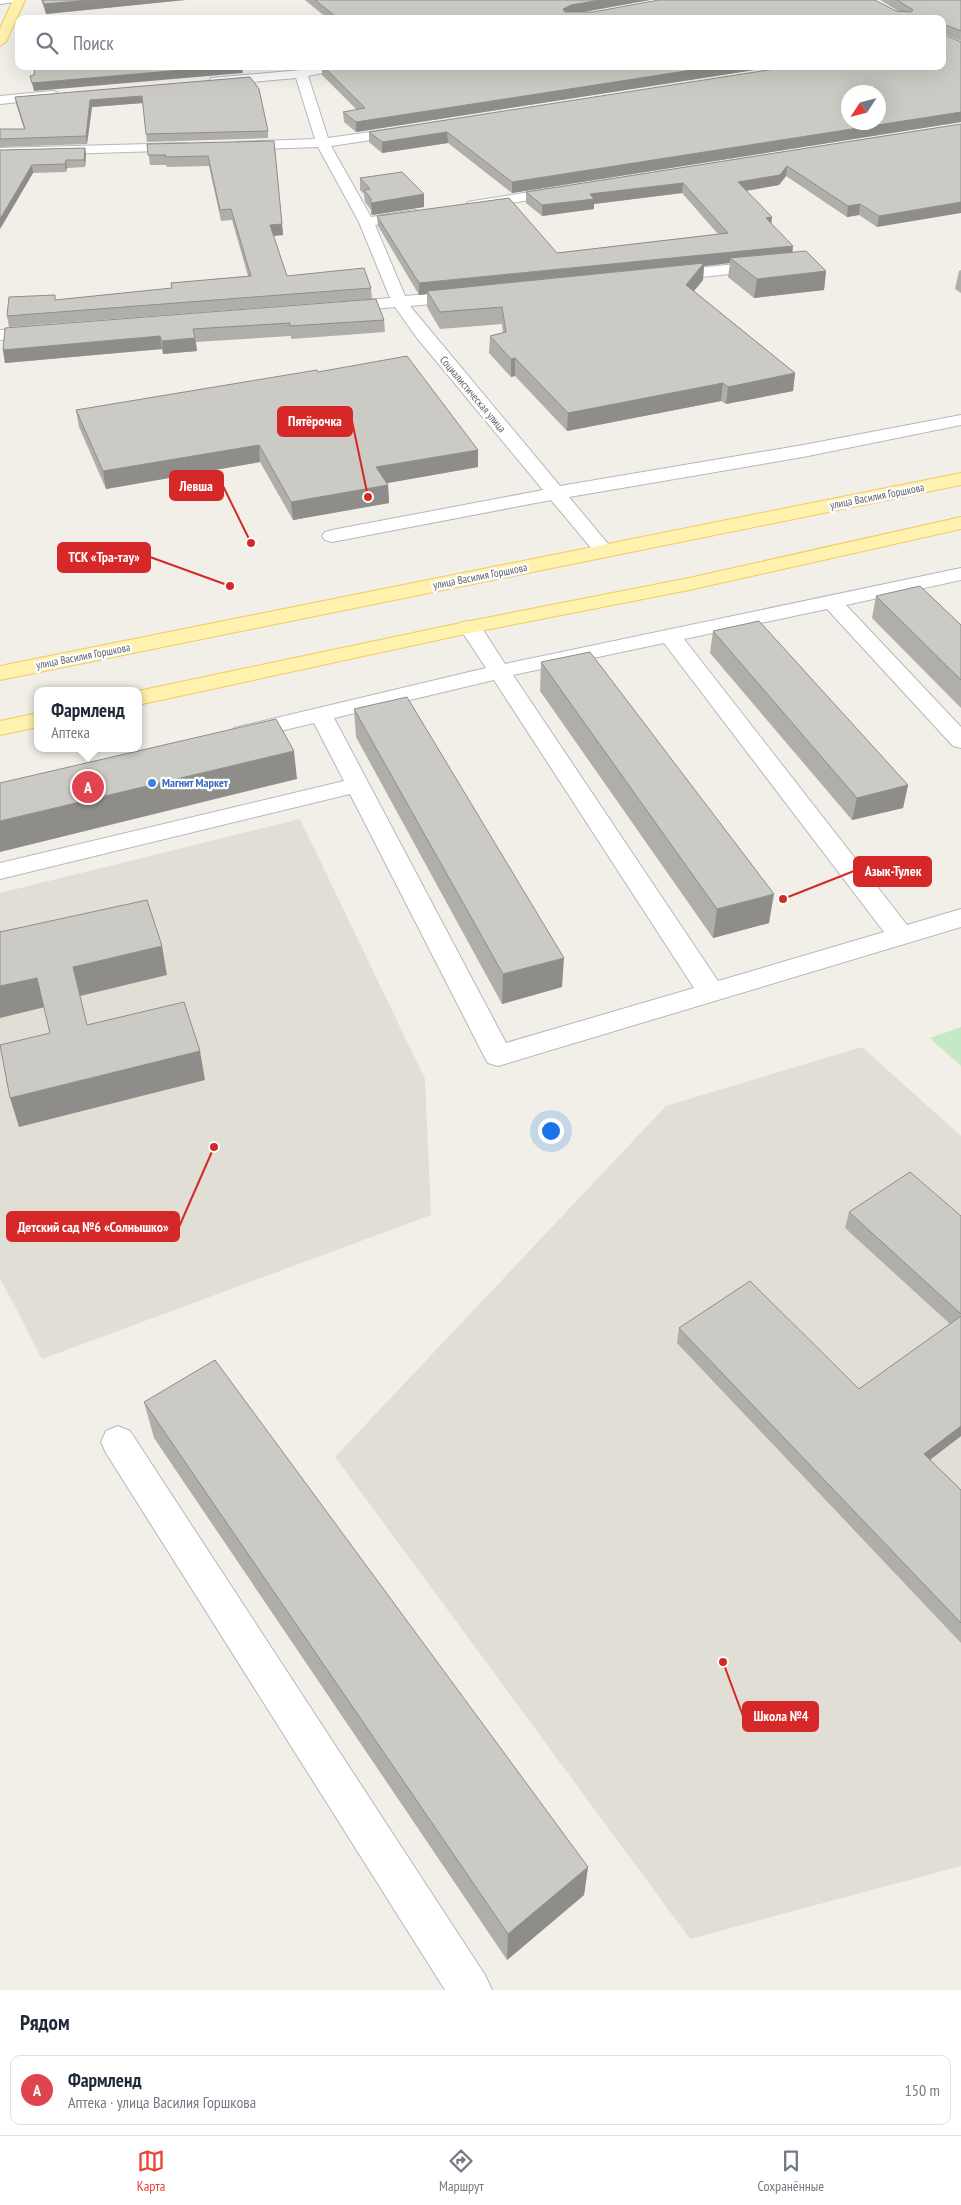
<!DOCTYPE html>
<html lang="ru">
<head>
<meta charset="utf-8">
<style>
	body { margin:0; font-family:"PT Sans Narrow",sans-serif; background:#f6f6f7; color:#1f2937 }
	.compass { position:absolute; left:841px; top:85px; width:45px; height:45px; border-radius:50%; background:#fff; box-shadow:0 5px 20px #0002; rotate:234deg }
	.you { position:absolute; left:550px; top:1130px; width:18px; height:18px; margin:-12px; border:4px solid #fff; border-radius:50%; background:#1a73e8; box-shadow:0 0 0 8px #1a73e833 }
	.badge { display:grid; place-items:center; width:32px; height:32px; border-radius:50%; background:#ea4335; color:#fff; font-size:16px; font-weight:700 }
	.pin { position:absolute; translate:-50% -50%; border:2px solid #fff; box-shadow:0 1px 5px #0006 }
	.popup { position:absolute; left:34px; top:687px; width:108px; height:65px; box-sizing:border-box; display:grid; place-content:center; border-radius:10px; background:#fff; filter:drop-shadow(0 1px 4px #0005); font-size:16px; white-space:nowrap; color:#747a83 }
	.popup b { font-size:19px; color:#1f2937 }
	.popup::after { content:''; position:absolute; left:50%; top:100%; margin-left:-10px; border:10px solid transparent; border-top-color:#fff }
	.list { margin:0; padding:0; list-style:none }
	h2 { display:flex; justify-content:space-between; align-items:center; height:65px; margin:0; padding:0 20px; font-size:21px }
	h2 small { font-size:16px; font-weight:400; color:#747a83 }
	.list li { display:grid; grid-template-columns:32px 1fr auto; gap:15px; align-items:center; box-sizing:border-box; height:70px; margin:0 10px 10px; padding:0 10px; border:1px solid #e0e1e3; border-radius:10px }
	.list b { display:block; font-size:19px; white-space:nowrap }
	.list p { margin:0; font-size:16px; white-space:nowrap; color:#747a83 }
	.list em { font-size:16px; font-style:normal; color:#747a83 }
	.icon { flex:none; width:28px; height:28px; fill:none; stroke:currentColor; stroke-width:2; stroke-linecap:round; stroke-linejoin:round }
	.map { position:relative; flex:none; width:961px; height:1990px; overflow:hidden }
	.search { position:absolute; background:#fff; box-shadow:0 5px 20px #0002; left:15px; right:15px; top:15px; height:55px; display:flex; align-items:center; gap:12px; box-sizing:border-box; padding:0 18px; border-radius:10px; color:#747a83; font-size:19px }
	.sheet { height:145px; background:#fff }
	nav { display:flex; justify-content:space-around; align-items:center; box-sizing:border-box; height:70px; border-top:1px solid #e0e1e3; background:#fff; font-size:14px; color:#747a83 }
	nav a { display:grid; justify-items:center; gap:2px }
	nav .on { color:#ea4335 }
	.map>svg:first-child { display:block }
	.education { fill:#e1ded6 }
	.green { fill:#c5e8c5 }
	.lines { fill:none; stroke-linecap:round; stroke-linejoin:round }
	.minor-casing { stroke:#b5b8bc; stroke-width:2 }
	.major-casing { stroke:#f2c960; stroke-width:2 }
	.minor { fill:#fff; fill-rule:evenodd }
	.major { fill:#fff2af; fill-rule:evenodd }
	.wall { fill:#afaea9 }
	.shaded-wall { fill:#8f8d8a }
	.building { fill:#cccac5; stroke:#8f8d8a; fill-rule:evenodd }
	.shop-dot { fill:#3f7fe0; stroke:#fff; stroke-width:2 }
	.labels { text-anchor:middle; stroke-width:4.5; stroke-linejoin:round; paint-order:stroke }
	.far-street-label { font-size:11px; fill:#5f6368; stroke:#fff }
	.shop-label { font-size:12px; font-weight:bold; fill:#366cbe; stroke:#fff; text-anchor:start }
	.leader { fill:none; stroke:#d62828; stroke-width:2 }
	.callout-dot { fill:#d62828; stroke:#fff; stroke-width:2 }
	.callout { fill:#d62828; stroke:#d62828; stroke-width:2 }
	.callout-label { font-size:14px; text-anchor:middle; font-weight:bold; fill:#fff }
</style>
</head>
<body>
<div class="map">
<svg width="961" height="1990" viewBox="0 0 961 1990">
	<rect width="100%" height="100%" fill="#f1efe8"/>
	<path class="education" d="M300,819L425,1079L431,1215L42,1359L0,1278V893Z
		M862,1047L961,1136V1866L690,1939L335,1457L666,1106Z"/>
	<path class="green" d="M961,1027V1066L930,1038Z"/>
	<g class="lines">
		<defs>
			<path id="minor" d="M0,0H16L14,2L0,4Z
				M319,66H343L341,69L308,76L328,138L405,127L412,131L405,135L331,146L371,217L414,210L419,211L421,214L419,217L414,218L375,225L405,296L465,291L471,293L473,296L471,299L465,301L410,306L560,486L803,445L961,415V425L803,457L569,497L614,551L611,555L604,557L597,555L551,500L332,542L325,540L322,536L325,532L332,530L543,490L417,338L395,307L341,312L335,310L333,307L335,304L341,302L390,298L359,222L318,147L236,150L229,146L236,142L315,139L296,78L215,85L211,84L209,81L211,78L301,70Z
				M52,91L57,92L58,95L57,98L0,104V96Z
				M186,143L193,147L191,150L0,156V148Z
				M562,187L569,191L567,194L473,209L468,208L466,205L468,202L473,201Z
				M766,261L772,263L774,266L772,269L667,281L661,279L659,276L661,273L667,271Z
				M41,327L47,328L49,332L47,336L0,340V330Z
				M961,568V580L846,605L961,727V748L953,746L827,609L684,639L907,925L961,909V927L498,1066L488,1063L484,1056L350,794L0,879V863L344,781L314,723L242,740L234,738L230,733L234,728L486,668L459,627L462,622L470,621L478,622L505,664ZM664,643L884,932L718,981L513,675ZM494,680L694,988L506,1043L334,718Z
				M118,1426L130,1431L485,1975L492,1990H445L106,1453L101,1442L106,1431Z"/>
			<path id="major" d="M13,0H25L6,42L0,46V29Z
				M961,473V485L0,680V666Z
				M961,517V529L689,590L470,633L138,705V691L470,621L689,578Z
				M38,713V727L0,735V721Z"/>
		</defs>
		<use href="#minor" class="minor-casing"/>
		<use href="#major" class="major-casing"/>
		<use href="#minor" class="minor"/>
		<use href="#major" class="major"/>
	</g>
	<path class="wall" d="M41,0H185L46,14Z
		M305,0H650L584,12H900L880,0H961V41L942,33V19H328Z
		M961,42V122L512,193L448,143L382,153L369,142V132Z
		M322,66H780L356,132L344,122L343,112L357,110L322,75Z
		M250,77L268,131V138L147,142L143,103L92,107L87,144L0,147V129H24L16,104L15,97Z
		M961,124L877,227L859,215L847,217L786,176L779,185L747,191L792,252L826,271L824,290L754,298L728,277L730,263L704,266L703,280L694,291L795,373L793,391L726,404L721,401L567,431L515,376L511,377L489,353L490,336L503,333L502,324L440,329L427,307V294L419,295L378,226L377,216L557,253L718,234L682,193L594,204V209L542,216L526,203V192Z
		M274,141L283,235L273,236L287,276L371,288L372,299L9,327L7,316L56,300L172,288L171,283L248,276L232,220L221,221L209,166L167,167L166,165H150L147,144Z
		M85,148L86,155L85,167L67,168L66,172L33,173L0,229V150Z
		M360,178L424,207L372,215L371,213V210L365,202L364,194L360,190Z
		M961,270V293L955,289L959,271Z
		M384,320L385,332L291,339V336L196,342L197,351L163,354L162,349L5,363L3,350L5,328Z
		M318,372L478,450V467L386,483L388,485L389,503L293,520L260,462L106,489L79,427L76,410Z
		M876,596L961,625V708L872,618Z
		M713,631L908,785L903,808L852,820L710,653Z
		M541,662L769,923L713,938L540,691Z
		M354,709L562,987L502,1004L356,737Z
		M849,1212L961,1216V1436L930,1460L961,1490V1643L677,1343L679,1328L859,1389L950,1324L845,1228Z
		M144,1402L588,1867L584,1895L507,1960L154,1438Z"/>
	<path class="shaded-wall" d="M91,0H185L46,14L44,4Z
		M600,0H650L571,14L563,19V9L571,5Z
		M228,66H242L243,73L34,91L32,83Z
		M718,66H780L356,132V122Z
		M142,96L143,103L92,107L87,144L86,136L90,100Z
		M961,112V122L512,193V182Z
		M447,132L448,143L382,153V142Z
		M85,148L86,155L85,167L84,160Z
		M66,160L67,168L66,172L65,164Z
		M32,165L33,173L0,229V219Z
		M787,166L786,176L779,185L737,192L738,182Z
		M683,183L682,193L594,204V209L542,216V205L590,194Z
		M424,194V207L372,215L371,203Z
		M961,202V213L877,227L879,216Z
		M860,204L859,215L847,217L848,206Z
		M772,217L771,228L766,218Z
		M282,224L283,235L271,236L270,225Z
		M793,246L792,257L730,258V263L704,266L703,280L685,302L427,291V294L419,295V283Z
		M826,271L824,290L754,298L757,279Z
		M160,336L162,349L5,363L3,350Z
		M195,338L197,351L163,354L162,341Z
		M515,358V376L511,377V359Z
		M795,373L793,391L726,404L728,387Z
		M723,383L721,401L567,431L568,413Z
		M259,445L260,462L106,489L103,471Z
		M478,450V467L377,485L376,467Z
		M388,485L389,503L293,520L291,502Z
		M294,751L297,779L0,852V821Z
		M908,785L903,808L852,820L857,798Z
		M774,894L769,923L713,938L717,909Z
		M162,946L167,975L80,996L73,967Z
		M564,958L562,987L502,1004L503,974Z
		M37,978L45,1007L0,1018V986Z
		M200,1051L205,1080L19,1127L10,1098Z
		M961,1426V1436L919,1468L924,1454Z
		M588,1867L584,1895L507,1960L508,1934Z"/>
	<path class="building" d="M43,0H91L44,4Z
		M315,0H600L571,5L563,9L565,12H593L659,0H875L896,11L911,12L913,10L897,0H961V31L943,24L942,30V19H339Z
		M942,34L961,42V112L512,182L447,132L382,142L369,132L794,66H942ZM848,92H878V122H848Z
		M35,66H228L32,83L30,76L34,75Z
		M323,66H718L356,122L343,112L365,108Z
		M250,77L259,89L268,131L146,134L142,96L90,100L86,136L0,139V129H25L15,97Z
		M961,124V202L879,216L860,204L848,206L787,166L780,175L738,182L772,217L766,218L793,246L419,283L377,216L509,198L557,253L728,233L683,183L590,194L594,199L542,205L526,192Z
		M274,141L282,224L270,225L287,276L364,268L371,288L7,316L9,297L55,295V300L172,288L171,283L251,276L231,209L220,210L208,156L165,157L166,155H148L147,144Z
		M85,148L84,160H66L65,164L32,165L0,219V150Z
		M402,172L424,194L371,203L370,200H372L364,190L370,189L360,178Z
		M806,251L826,271L757,279L730,258Z
		M704,263L686,285L795,373L728,387L723,383L568,413L515,358L511,359L490,336L506,332L502,307L440,312L427,291Z
		M376,299L384,320L290,326V323L193,329L195,338L162,341L160,336L3,350L5,328Z
		M407,356L478,450L376,467L388,485L291,502L259,445L103,471L76,410L317,370L318,372Z
		M920,586L961,625V680L876,596Z
		M759,621L908,785L857,798L713,631Z
		M590,652L774,894L717,909L541,662Z
		M407,697L564,958L503,974L354,709Z
		M276,719L294,751L0,821V783Z
		M147,900L162,946L73,967L87,1025L184,1002L200,1051L10,1098L0,1045L50,1033L37,978L0,986V932Z
		M910,1172L961,1216V1314L849,1212Z
		M750,1281L859,1389L961,1316V1426L924,1454L961,1490V1623L679,1328Z
		M215,1360L588,1867L508,1934L144,1402Z"/>
	<circle class="shop-dot" cx="152" cy="783" r="5"/>
	<g class="labels">
		<g class="far-street-label">
			<text transform="translate(473 394) rotate(50)" y="4">Социалистическая улица</text>
			<text transform="translate(877 496) rotate(-11)" y="4">улица Василия Горшкова</text>
			<text transform="translate(480 576) rotate(-11)" y="4">улица Василия Горшкова</text>
			<text transform="translate(83 656) rotate(-11)" y="4">улица Василия Горшкова</text>
		</g>
		<g class="shop-label">
			<text x="162" y="787">Магнит Маркет</text>
		</g>
	</g>
	<path class="leader" d="M368 497L352 421M251 543L223 486M230 586L150 557M783 899L854 871M214 1147L179 1227M723 1662L743 1716"/>
	<g class="callout-dot">
		<circle cx="368" cy="497" r="5"/>
		<circle cx="251" cy="543" r="5"/>
		<circle cx="230" cy="586" r="5"/>
		<circle cx="783" cy="899" r="5"/>
		<circle cx="214" cy="1147" r="5"/>
		<circle cx="723" cy="1662" r="5"/>
	</g>
	<g class="callout">
		<rect x="278" y="407" width="74" height="29" rx="5"/>
		<rect x="170" y="471" width="53" height="29" rx="5"/>
		<rect x="58" y="543" width="92" height="29" rx="5"/>
		<rect x="854" y="857" width="77" height="29" rx="5"/>
		<rect x="7" y="1212" width="172" height="29" rx="5"/>
		<rect x="743" y="1702" width="75" height="29" rx="5"/>
	</g>
	<g class="callout-label">
		<text x="315" y="426">Пятёрочка</text>
		<text x="196" y="491">Левша</text>
		<text x="104" y="562">ТСК «Тра-тау»</text>
		<text x="893" y="876">Азык-Тулек</text>
		<text x="93" y="1232">Детский сад №6 «Солнышко»</text>
		<text x="781" y="1721">Школа №4</text>
	</g>
</svg>
<svg class="compass" viewBox="-18 -18 36 36"><path d="M0-13l5 13h-10z" fill="#e53935"/><path d="M0 13l5-13h-10z" fill="#747a83"/></svg>
<div class="you"></div>
<div class="pin badge" style="left:88px;top:787px;background:#e0444e">A</div>
<div class="popup"><b>Фармленд</b>Аптека</div>
<div class="search"><svg class="icon" aria-label="search" viewBox="0 0 24 24"><circle cx="10" cy="10" r="6"/><path d="M15 15l6 6"/></svg>Поиск</div>
</div>
<section class="sheet">
<h2>Рядом<small></small></h2>
<ul class="list">
<li><span class="badge" style="background:#e0444e">A</span><div><b>Фармленд</b><p>Аптека · улица Василия Горшкова</p></div><em>150 m</em></li>
</ul>
</section>
<nav>
<a class="on"><svg class="icon" aria-label="map" viewBox="0 0 24 24"><path d="M3 6l6-2 6 2 6-2v14l-6 2-6-2-6 2zM9 4v14M15 6v14"/></svg>Карта</a>
<a><svg class="icon" aria-label="directions" viewBox="0 0 24 24"><path d="M12 3l9 9-9 9-9-9zM9 14v-3h6M13 9l2 2-2 2"/></svg>Маршрут</a>
<a><svg class="icon" aria-label="saved" viewBox="0 0 24 24"><path d="M7 4h10v16l-5-4-5 4z"/></svg>Сохранённые</a>
</nav>
</body>
</html>
